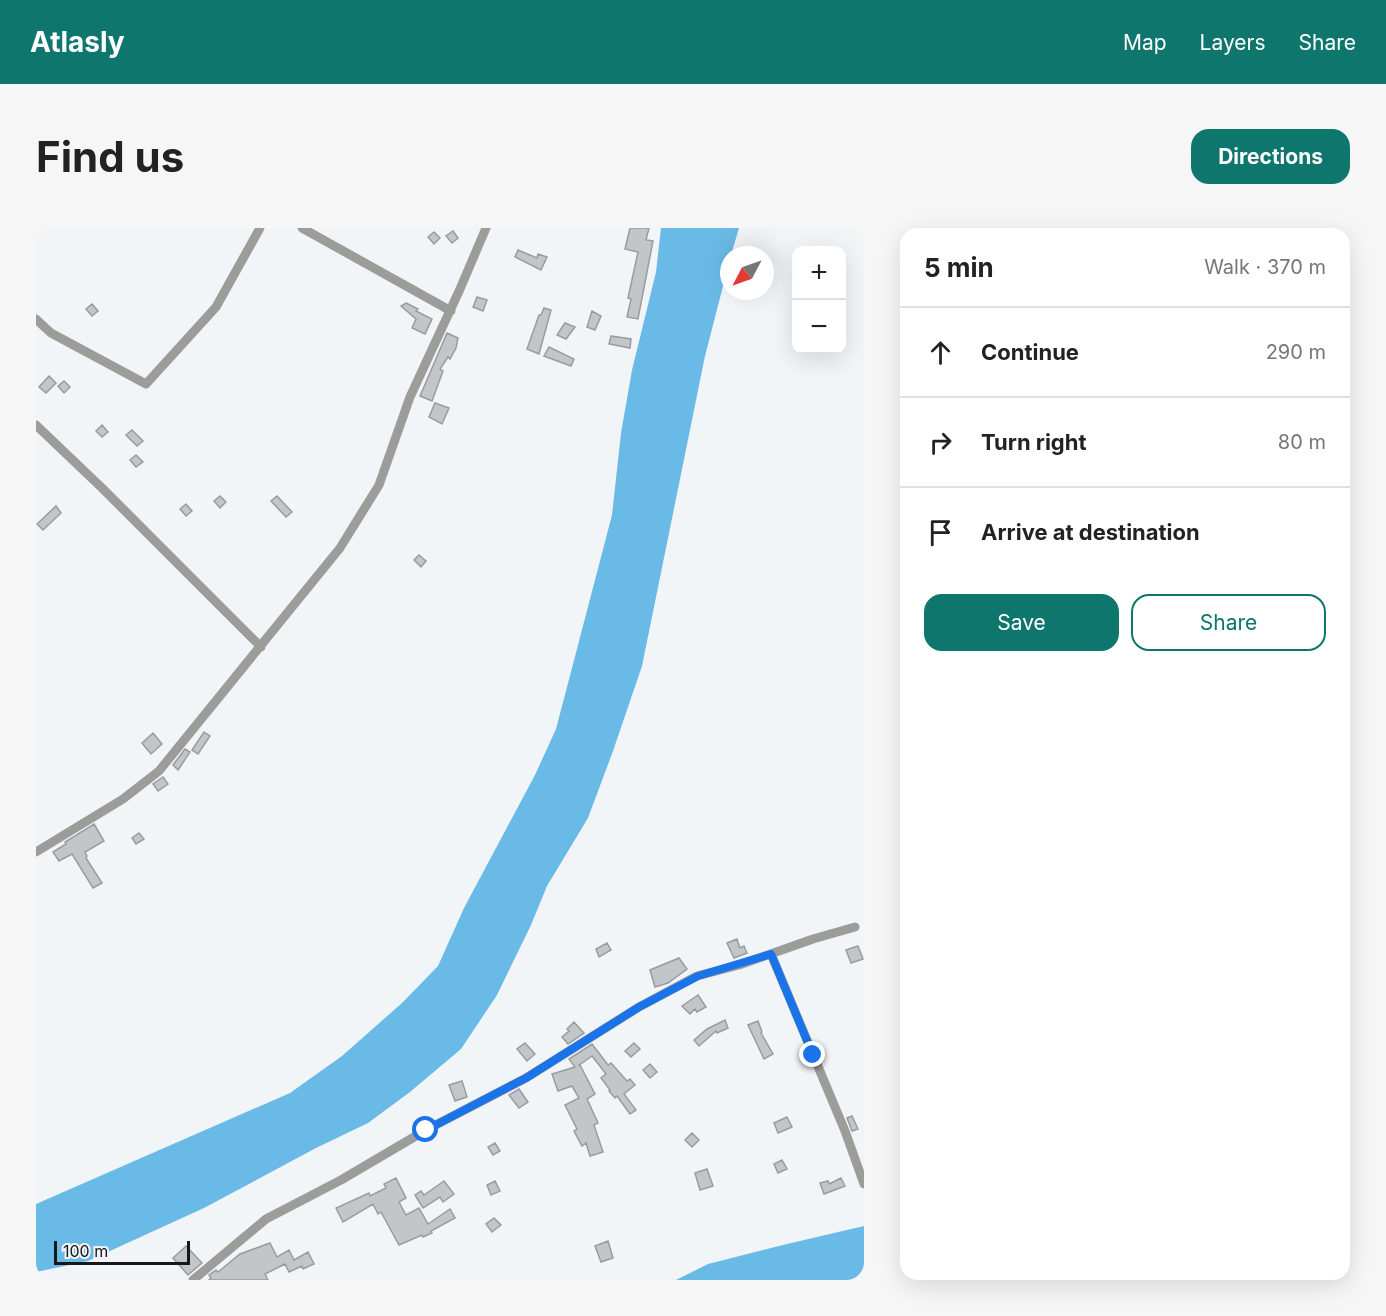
<!DOCTYPE html>
<html lang="en">
<head>
<meta charset="utf-8">
<style>
	body { margin:0; font-family:Inter,sans-serif; background:#f6f6f6; color:#222 }
	.controls { position:absolute; right:18px; top:18px; display:grid; overflow:hidden; border-radius:12px; box-shadow:0 6px 24px #0002 }
	.controls button { width:54px; height:54px; display:grid; place-items:center; padding:0; border:0; border-bottom:2px solid #e0e0e0; background:#fff; color:#222; font:30px sans-serif }
	.compass { position:absolute; left:684px; top:18px; width:54px; height:54px; border-radius:50%; background:#fff; box-shadow:0 6px 24px #0002; rotate:229deg }
	.scale { position:absolute; left:18px; bottom:15px; width:136px; box-sizing:border-box; padding-left:6px; border:3px solid #161718; border-top:0; font-size:16px; line-height:21px; white-space:nowrap; color:#161718; -webkit-text-stroke:4px #f2f5f7; paint-order:stroke }
	.stop { position:absolute; width:18px; height:18px; margin:-14px; border:4px solid #1a73e8; border-radius:50%; background:#fff }
	.stop.end { background:#1a73e8; border-color:#fff; box-shadow:0 2px 6px #0008 }
	.list { margin:0; padding:0; list-style:none }
	h2 { display:flex; justify-content:space-between; align-items:center; height:78px; margin:0; padding:0 24px; font-size:26px }
	h2 small { font-size:20px; font-weight:400; color:#767676 }
	.list li { display:grid; grid-template-columns:39px 1fr auto; gap:18px; align-items:center; box-sizing:border-box; height:90px; padding:0 24px; border-top:2px solid #e0e0e0 }
	.list b { display:block; font-size:22px; white-space:nowrap }
	.list em { font-size:20px; font-style:normal; color:#767676 }
	.actions { display:flex; gap:12px; padding:18px 24px }
	.actions a { flex:1; padding:14px 0; border:2px solid #0f766e; border-radius:18px; text-align:center; font-size:21px; color:#0f766e }
	.actions .main { background:#0f766e; color:#fff }
	.icon { flex:none; width:33px; height:33px; fill:none; stroke:currentColor; stroke-width:2; stroke-linecap:round; stroke-linejoin:round }
	.map { position:relative; flex:none; width:828px; height:1052px; overflow:hidden; border-radius:18px }
	header { display:flex; align-items:center; gap:36px; box-sizing:border-box; height:84px; padding:0 30px; background:#0f766e; color:#fff }
	header strong { font-size:28px }
	nav { display:flex; gap:33px; margin-inline-start:auto; font-size:21px }
	.intro { display:flex; align-items:center; justify-content:space-between; box-sizing:border-box; height:144px; padding:0 36px }
	h1 { margin:0; font-size:42px }
	.button { padding:15px 27px; border-radius:18px; background:#0f766e; color:#fff; font-size:21px; font-weight:700 }
	main { display:flex; gap:36px; padding:0 36px }
	aside { flex:1; background:#fff; border-radius:18px; box-shadow:0 6px 24px #0002 }
	.map>svg:first-child { display:block }
	.water { fill:#69bae6 }
	.building { fill:#c3c6c8; stroke:#999c9e; stroke-width:1.5 }
	.lines { fill:none; stroke-linecap:round; stroke-linejoin:round }
	.minor { stroke:#9c9c9b; stroke-width:9 }
	.route { stroke:#1a73e8; stroke-width:8 }
</style>
</head>
<body>
<header>
<strong>Atlasly</strong>
<nav><a>Map</a><a>Layers</a><a>Share</a></nav>
</header>
<div class="intro"><h1>Find us</h1><a class="button">Directions</a></div>
<main>
<div class="map">
<svg width="828" height="1052" viewBox="0 0 828 1052">
	<rect width="100%" height="100%" fill="#f2f5f7"/>
	<path class="water" d="M625,0H703L695,27H693V35L669,128L606,438L577,523L552,590L511,658L495,697L461,767L425,821L374,864L332,895L280,920L168,980L52,1033L0,1044V976L254,865L306,828L366,775L402,738L428,680L499,547L520,501L576,287L585,205L596,142L620,44Z
		M828,998V1052H640L672,1036L751,1016Z"/>
	<path class="building" d="M594,0H613L610,12L617,13L602,91L591,89L595,71L592,70L602,24L589,21Z
		M417,3L422,10L416,15L410,8Z
		M398,4L404,10L398,16L392,9Z
		M482,22L501,30L502,26L511,29L505,42L479,29Z
		M441,69L451,72L447,83L437,79Z
		M370,75L382,81L380,83L396,91L389,106L376,100L380,91L365,78Z
		M56,76L62,83L56,88L50,81Z
		M508,80L515,82L503,126L491,121L503,87H505Z
		M556,83L565,88L559,102L551,99Z
		M529,95L539,99L530,111L521,107Z
		M411,105L422,110L420,120L414,131L412,129L404,141L407,143L396,173L384,168Z
		M575,108L595,111L594,120L573,116Z
		M513,119L538,131L535,138L508,128Z
		M13,148L20,155L10,165L3,159Z
		M28,153L34,159L28,165L22,158Z
		M399,175L413,180L406,196L393,189Z
		M66,197L72,204L66,209L60,203Z
		M96,202L107,213L101,218L90,207Z
		M100,227L107,234L100,239L94,232Z
		M184,268L190,274L184,280L178,273Z
		M241,268L256,284L250,289L235,273Z
		M150,276L156,283L150,288L144,281Z
		M20,278L25,285L7,302L1,296Z
		M383,327L390,333L385,339L378,332Z
		M168,504L174,508L162,526L156,522Z
		M117,505L126,516L115,526L106,515Z
		M149,521L154,524L142,542L137,537Z
		M127,549L132,556L122,563L117,556Z
		M58,596L68,613L49,624L51,628L50,630L66,655L57,660L36,626L23,633L17,624L30,616L29,614Z
		M103,605L108,611L100,616L96,610Z
		M701,711L704,720L708,718L711,725L698,730L691,715Z
		M571,715L575,722L563,729L560,721Z
		M822,718L827,731L815,735L810,722Z
		M643,730L651,741L632,755L619,759L614,742Z
		M662,767L670,779L661,784L659,781L654,786L646,778Z
		M689,792L692,800L681,805L680,803L663,818L658,812L671,801Z
		M722,793L726,804L725,805L737,826L728,831L712,797Z
		M538,794L548,805L532,816L526,809L533,803L531,801Z
		M489,815L499,826L491,833L481,821Z
		M598,815L604,821L595,829L589,823Z
		M556,816L572,837L575,835L591,853L594,851L599,857L588,866L600,882L594,886L581,868L579,870L573,863L574,862L565,850L570,846L556,828L542,838L544,837L559,866L551,871L562,895L558,897L567,924L554,928L550,915L546,918L538,903L541,901L529,877L543,870L536,858L522,863L516,846L539,839L533,831Z
		M614,836L621,844L614,850L607,842Z
		M426,853L431,869L419,873L413,857Z
		M483,861L492,874L483,880L473,867Z
		M816,888L822,901L816,903L811,890Z
		M751,889L756,899L742,905L738,895Z
		M656,905L663,912L656,919L649,912Z
		M459,915L464,923L457,927L452,919Z
		M746,932L751,941L742,945L738,936Z
		M671,941L677,958L664,962L659,945Z
		M360,950L370,970L363,974L370,987L383,980L392,996L414,981L419,990L395,1003L396,1005L387,1009L386,1007L363,1017L345,984L342,986L337,976L307,994L300,980L333,965L334,968L350,960L348,956Z
		M805,950L809,958L788,966L784,955L792,953L793,956Z
		M408,953L418,966L407,974L404,969L387,980L379,967L385,963L388,967Z
		M459,953L464,963L455,967L451,957Z
		M458,990L465,997L456,1004L450,996Z
		M572,1013L577,1030L565,1034L559,1018Z
		M234,1015L241,1029L253,1022L258,1032L272,1024L278,1036L267,1041L266,1038L253,1044L249,1036L229,1046L232,1052H173L175,1050L173,1047L180,1042L182,1044L204,1026Z
		M150,1018L166,1035L152,1047L137,1030Z"/>
	<g class="lines">
		<path class="minor" d="M266,0L415,83
			M0,91L15,105L110,156L180,79L224,0
			M0,197L66,260L225,419
			M0,624L87,571L123,543L304,320L343,257L374,169L424,61L450,0
			M735,726L809,903L828,956
			M157,1052L230,991L305,952L390,902L490,850L603,779L661,748L703,737L777,711L819,699"/>
	</g>
	<g class="lines">
		<path class="route" d="M390,902L490,850L603,779L662,748L735,726L777,827"/>
	</g>
</svg>
<div class="controls">
<button>+</button>
<button>−</button>
</div>
<svg class="compass" viewBox="-18 -18 36 36"><path d="M0-13l5 13h-10z" fill="#e53935"/><path d="M0 13l5-13h-10z" fill="#767676"/></svg>
<div class="scale">100 m</div>
<div class="stop" style="left:390px;top:902px"></div>
<div class="stop end" style="left:777px;top:827px"></div>
</div>
<aside>
<h2>5 min<small>Walk · 370 m</small></h2>
<ul class="list">
<li><svg class="icon" aria-label="ahead" viewBox="0 0 24 24"><path d="M12 20V5M6 11l6-6 6 6"/></svg><div><b>Continue</b></div><em>290 m</em></li>
<li><svg class="icon" aria-label="right" viewBox="0 0 24 24"><path d="M7 20v-9h11M14 6l5 5-5 5"/></svg><div><b>Turn right</b></div><em>80 m</em></li>
<li><svg class="icon" aria-label="arrive" viewBox="0 0 24 24"><path d="M6 21V4h12l-3 4 3 4H6"/></svg><div><b>Arrive at destination</b></div></li>
</ul>
<div class="actions"><a class="main">Save</a><a>Share</a></div>
</aside>
</main>
</body>
</html>
